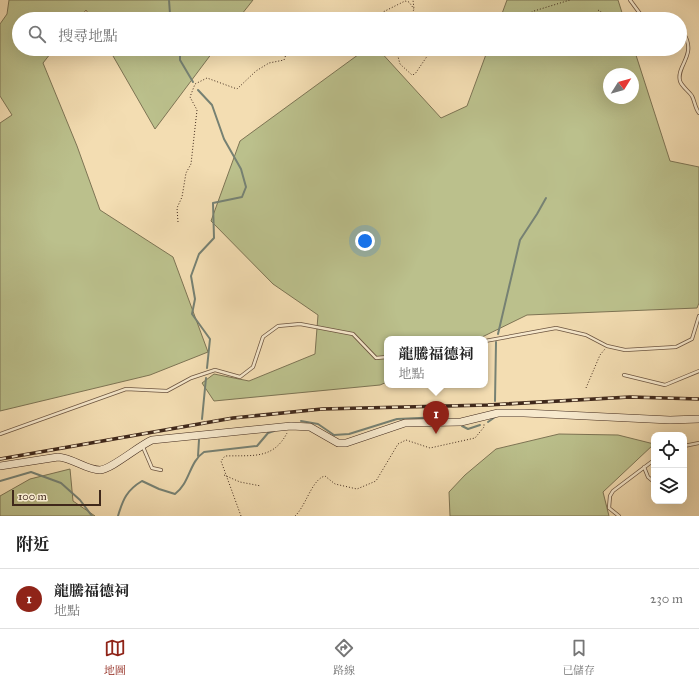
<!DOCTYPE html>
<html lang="zh-TW">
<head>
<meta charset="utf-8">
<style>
	body { margin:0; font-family:"IM FELL Great Primer","Noto Serif TC",serif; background:#f2f2f2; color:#222 }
	.controls { position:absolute; right:12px; bottom:12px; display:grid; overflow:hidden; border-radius:8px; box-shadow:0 4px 16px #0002 }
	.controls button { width:36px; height:36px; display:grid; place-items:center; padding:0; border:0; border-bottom:1px solid #e0e0e0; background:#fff; color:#222; font:20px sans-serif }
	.compass { position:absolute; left:603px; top:68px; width:36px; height:36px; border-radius:50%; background:#fff; box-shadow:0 4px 16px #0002; rotate:53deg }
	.scale { position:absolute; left:12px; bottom:10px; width:89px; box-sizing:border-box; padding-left:4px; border:2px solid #3f281b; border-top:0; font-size:11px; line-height:14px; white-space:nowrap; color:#3f281b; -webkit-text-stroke:3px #f7e9cd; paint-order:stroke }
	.you { position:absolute; left:365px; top:241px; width:14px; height:14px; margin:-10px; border:3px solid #fff; border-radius:50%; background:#1a73e8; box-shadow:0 0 0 6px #1a73e833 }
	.badge { display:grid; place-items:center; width:26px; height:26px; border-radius:50%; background:#8f2418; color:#fff; font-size:13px; font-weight:700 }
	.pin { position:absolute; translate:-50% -33px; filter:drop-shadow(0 1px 2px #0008) }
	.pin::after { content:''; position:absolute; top:21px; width:14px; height:12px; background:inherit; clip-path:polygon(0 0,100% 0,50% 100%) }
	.popup { position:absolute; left:384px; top:336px; width:104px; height:52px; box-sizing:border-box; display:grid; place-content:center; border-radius:8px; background:#fff; filter:drop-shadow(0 1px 3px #0005); font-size:13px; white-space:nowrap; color:#767676 }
	.popup b { font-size:15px; color:#222 }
	.popup::after { content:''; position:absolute; left:50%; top:100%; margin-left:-8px; border:8px solid transparent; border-top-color:#fff }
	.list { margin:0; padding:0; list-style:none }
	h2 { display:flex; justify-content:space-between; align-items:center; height:52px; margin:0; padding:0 16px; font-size:17px }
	h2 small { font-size:13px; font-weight:400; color:#767676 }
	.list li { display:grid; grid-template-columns:26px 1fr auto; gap:12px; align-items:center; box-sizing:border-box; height:60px; padding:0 16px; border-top:1px solid #e0e0e0 }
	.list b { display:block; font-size:15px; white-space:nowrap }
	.list p { margin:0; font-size:13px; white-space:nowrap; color:#767676 }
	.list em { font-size:13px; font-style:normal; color:#767676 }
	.icon { flex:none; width:22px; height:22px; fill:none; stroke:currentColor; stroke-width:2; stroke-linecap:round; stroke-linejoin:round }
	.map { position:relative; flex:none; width:699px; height:516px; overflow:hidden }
	.search { position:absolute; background:#fff; box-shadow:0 4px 16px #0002; left:12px; right:12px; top:12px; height:44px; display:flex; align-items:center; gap:10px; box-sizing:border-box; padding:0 14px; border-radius:22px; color:#767676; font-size:15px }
	.sheet { height:112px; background:#fff }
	nav { display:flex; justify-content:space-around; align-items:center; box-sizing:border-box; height:56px; border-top:1px solid #e0e0e0; background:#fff; font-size:11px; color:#767676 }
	nav a { display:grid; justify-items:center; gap:2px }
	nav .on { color:#8f2418 }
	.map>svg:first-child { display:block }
	.green { fill:#bbc08c; stroke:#7d7454; fill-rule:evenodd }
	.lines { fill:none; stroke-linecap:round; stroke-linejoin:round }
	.stream { stroke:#768173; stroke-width:2 }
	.lane-casing { stroke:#6c5541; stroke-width:4 }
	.secondary-casing { stroke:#3f281b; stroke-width:8 }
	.path { stroke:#3f281b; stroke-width:1; stroke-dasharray:1 2; stroke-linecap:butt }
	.lane { stroke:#f7e9cd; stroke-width:2.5 }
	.secondary { stroke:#f7e9cd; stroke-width:7 }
	.rail-casing { stroke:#3f281b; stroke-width:3.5 }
	.rail { stroke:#f7e9cd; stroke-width:2; stroke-dasharray:6; stroke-linecap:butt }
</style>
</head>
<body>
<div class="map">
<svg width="699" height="516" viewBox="0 0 699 516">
	<rect width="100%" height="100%" fill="#f3ddb2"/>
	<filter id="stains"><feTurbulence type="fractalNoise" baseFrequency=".005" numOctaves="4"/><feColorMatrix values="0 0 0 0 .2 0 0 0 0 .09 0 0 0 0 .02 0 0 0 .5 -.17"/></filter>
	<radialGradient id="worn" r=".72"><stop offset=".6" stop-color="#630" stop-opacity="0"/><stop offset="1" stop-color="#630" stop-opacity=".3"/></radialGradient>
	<path class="green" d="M9,0H253L238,19H92L86,10L79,19H19V49H54L43,63L77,146L100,210L173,257L208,352L150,375L0,411V123L12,115L0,96V24L7,14Z
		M507,0H618L624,19H500Z
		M109,49H215L155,129Z
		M366,49H378L441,118L467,106L488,49H634L670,161L699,167V303L697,308L527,315L478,339H387V382L380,385L214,401L202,383L214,374L249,381L315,354L318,315L273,284L211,221L240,141ZM609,74H633V98H609Z
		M559,434L618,435L654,444L603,492L609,516H450L449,492L465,475L496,449Z
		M70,469L73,501L95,516H0V496L30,479Z"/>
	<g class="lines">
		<path class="stream" d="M169,0L170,14L174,19
			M180,49V60L193,82
			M198,90L212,105L224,139L241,169L246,187L242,197L213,203L214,238L199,254L191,276L195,299L192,314L210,339L207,368
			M498,334L520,240L537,214L546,198
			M495,401L496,342
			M202,419L206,378
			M301,421L318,424L334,435L349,434L397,419L442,417
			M488,422L495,417
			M462,426L468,429L480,425
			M198,456L199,440
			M0,481L31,472L61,483L80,500L92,516
			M118,516C123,499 127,490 142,481L159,489L175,494C190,483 189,462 204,452L257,446L268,433L274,431"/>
		<defs>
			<path id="lane" d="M630,0L644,19
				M680,33L684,34C697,55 676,66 680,81C682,87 689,91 692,96C695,102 695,108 699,113
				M485,341L556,328L586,335L607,346L625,350L676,347L692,339L699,316
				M624,375L665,385L699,371
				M0,434L126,389L167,391L191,378L215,370L240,377L253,367L263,337L278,326L300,324L353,334L376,358L387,357
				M684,446L699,443
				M143,447L152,468L161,470
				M644,467L648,477L654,482
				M619,516L609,508L610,496L613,491L654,460"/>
			<path id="secondary" d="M0,466L58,457C73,458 86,470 100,470C112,469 138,446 152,440L291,426L310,427L338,443H346L405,423L461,422L498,413H524L670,420L699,419"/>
		</defs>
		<use href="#lane" class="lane-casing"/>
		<use href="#secondary" class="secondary-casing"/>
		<path class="path" d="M598,10L612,19
			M361,19L379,14L405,1L409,2L414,9
			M410,19L414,9L413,0
			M518,19L534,11L570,0
			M396,49L400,64L412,75L415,74L432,49
			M178,222L177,208L182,197L186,173L191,164L197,110L190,97L195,84L207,78L237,89L256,71L269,63L284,60L288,49
			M586,388L600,355L605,349
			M224,475L240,482L261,486
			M241,516L221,461L225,456C252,455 273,460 287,433
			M295,516C306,506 312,479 325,476L335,484L357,489L376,481L398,444L406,440L430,448L475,438L484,427V423"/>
		<use href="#lane" class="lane"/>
		<use href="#secondary" class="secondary"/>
		<defs>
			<path id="rail" d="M0,459L233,418L322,409L488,405L630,397L699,399"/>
		</defs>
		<use href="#rail" class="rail-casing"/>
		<use href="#rail" class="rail"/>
	</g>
	<rect width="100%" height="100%" filter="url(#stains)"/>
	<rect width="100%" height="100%" fill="url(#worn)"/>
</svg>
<div class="controls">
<button><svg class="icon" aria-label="locate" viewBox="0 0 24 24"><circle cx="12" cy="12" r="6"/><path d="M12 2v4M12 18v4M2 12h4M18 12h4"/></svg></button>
<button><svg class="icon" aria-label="layers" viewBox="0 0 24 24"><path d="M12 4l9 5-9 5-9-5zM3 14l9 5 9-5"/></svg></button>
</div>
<svg class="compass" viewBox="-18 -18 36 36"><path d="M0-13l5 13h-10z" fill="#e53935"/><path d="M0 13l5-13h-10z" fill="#767676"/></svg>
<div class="scale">100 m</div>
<div class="you"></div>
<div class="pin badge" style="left:436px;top:434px">1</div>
<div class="popup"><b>龍騰福德祠</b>地點</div>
<div class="search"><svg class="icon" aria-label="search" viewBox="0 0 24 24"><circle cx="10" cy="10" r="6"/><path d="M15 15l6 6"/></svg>搜尋地點</div>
</div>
<section class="sheet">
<h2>附近<small></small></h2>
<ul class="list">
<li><span class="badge">1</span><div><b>龍騰福德祠</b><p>地點</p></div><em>230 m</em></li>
</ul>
</section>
<nav>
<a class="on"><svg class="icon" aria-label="map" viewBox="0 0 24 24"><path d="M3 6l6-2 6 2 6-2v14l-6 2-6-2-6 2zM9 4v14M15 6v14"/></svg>地圖</a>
<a><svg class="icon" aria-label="directions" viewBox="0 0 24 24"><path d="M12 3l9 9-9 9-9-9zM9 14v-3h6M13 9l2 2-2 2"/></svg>路線</a>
<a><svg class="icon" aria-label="saved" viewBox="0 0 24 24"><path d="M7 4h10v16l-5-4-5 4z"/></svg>已儲存</a>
</nav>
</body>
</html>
